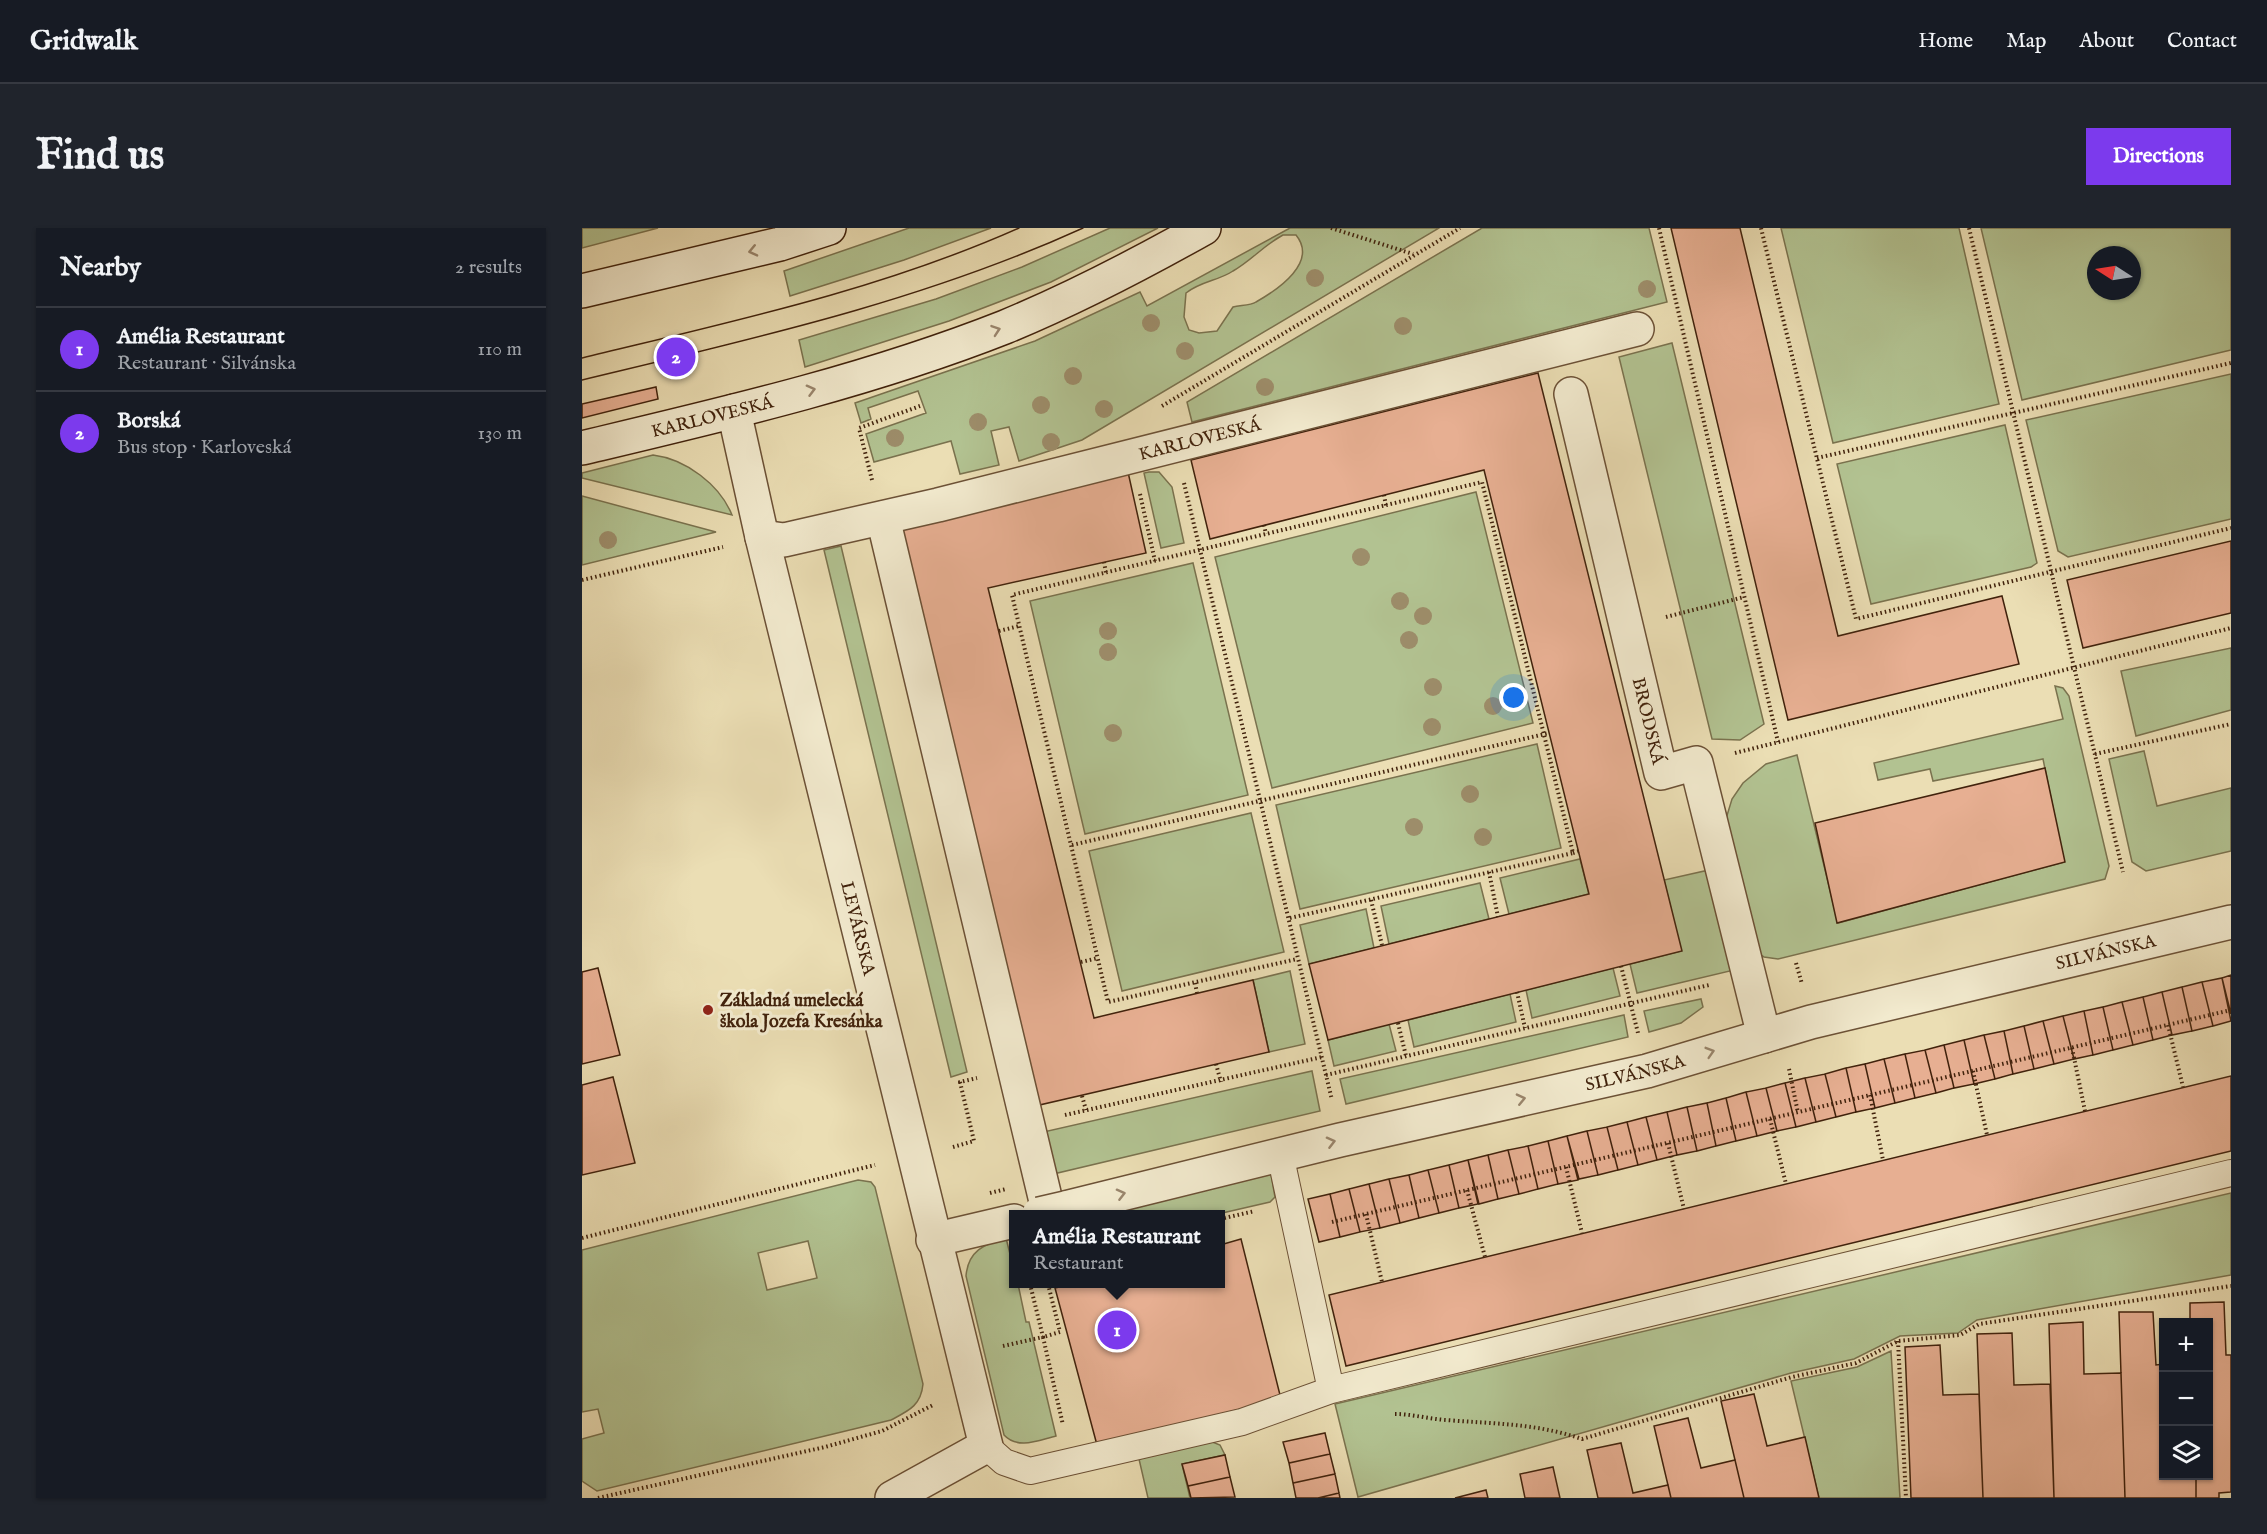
<!DOCTYPE html>
<html lang="en">
<head>
<meta charset="utf-8">
<style>
	body { margin:0; font-family:"IM FELL English",serif; background:#20242c; color:#f1f3f6 }
	.controls { position:absolute; right:18px; bottom:18px; display:grid; overflow:hidden; border-radius:0px; box-shadow:0 2px 4px #0004 }
	.controls button { width:54px; height:54px; display:grid; place-items:center; padding:0; border:0; border-bottom:2px solid #363941; background:#171b24; color:#f1f3f6; font:30px sans-serif }
	.compass { position:absolute; left:1505px; top:18px; width:54px; height:54px; border-radius:50%; background:#171b24; box-shadow:0 2px 4px #0004; rotate:282deg }
	.you { position:absolute; left:932px; top:470px; width:21px; height:21px; margin:-15px; border:4px solid #fff; border-radius:50%; background:#1a73e8; box-shadow:0 0 0 9px #1a73e833 }
	.badge { display:grid; place-items:center; width:39px; height:39px; border-radius:50%; background:#7c3aed; color:#fff; font-size:20px; font-weight:700 }
	.pin { position:absolute; translate:-50% -50%; border:3px solid #fff; box-shadow:0 2px 6px #0006 }
	.popup { position:absolute; left:427px; top:982px; width:216px; height:78px; box-sizing:border-box; display:grid; place-content:center; border-radius:0px; background:#171b24; filter:drop-shadow(0 2px 4px #0005); font-size:20px; white-space:nowrap; color:#9ea1a6 }
	.popup b { font-size:22px; color:#f1f3f6 }
	.popup::after { content:''; position:absolute; left:50%; top:100%; margin-left:-12px; border:12px solid transparent; border-top-color:#171b24 }
	.list { margin:0; padding:0; list-style:none }
	h2 { display:flex; justify-content:space-between; align-items:center; height:78px; margin:0; padding:0 24px; font-size:26px }
	h2 small { font-size:20px; font-weight:400; color:#9ea1a6 }
	.list li { display:grid; grid-template-columns:39px 1fr auto; gap:18px; align-items:center; box-sizing:border-box; height:84px; padding:0 24px; border-top:2px solid #363941 }
	.list b { display:block; font-size:22px; white-space:nowrap }
	.list p { margin:0; font-size:20px; white-space:nowrap; color:#9ea1a6 }
	.list em { font-size:20px; font-style:normal; color:#9ea1a6 }
	.icon { flex:none; width:33px; height:33px; fill:none; stroke:currentColor; stroke-width:2; stroke-linecap:round; stroke-linejoin:round }
	.map { position:relative; flex:none; width:1649px; height:1270px; overflow:hidden; border-radius:0px }
	header { display:flex; align-items:center; gap:36px; box-sizing:border-box; height:84px; padding:0 30px; background:#171b24; border-bottom:2px solid #363941 }
	header strong { font-size:28px }
	nav { display:flex; gap:33px; margin-inline-start:auto; font-size:21px }
	.intro { display:flex; align-items:center; justify-content:space-between; box-sizing:border-box; height:144px; padding:0 36px }
	h1 { margin:0; font-size:42px }
	.button { padding:15px 27px; border-radius:0px; background:#7c3aed; color:#fff; font-size:21px; font-weight:700 }
	main { display:flex; gap:36px; padding:0 36px }
	aside { flex:1; background:#171b24; border-radius:0px; box-shadow:0 2px 4px #0004 }
	.map>svg:first-child { display:block }
	.green { fill:#b2c291; stroke:#7a724e; stroke-width:1.5; fill-rule:evenodd }
	.building { fill:#e7af92; stroke:#41220c; stroke-width:1.5 }
	.lines { fill:none; stroke-linecap:round; stroke-linejoin:round }
	.lane-casing { stroke:#6c5136; stroke-width:28 }
	.street-casing { stroke:#6c5136; stroke-width:36 }
	.secondary-casing { stroke:#41220c; stroke-width:36 }
	.path { stroke:#41220c; stroke-width:4; stroke-dasharray:1.5 3; stroke-linecap:butt }
	.lane { stroke:#f2eace; stroke-width:26 }
	.street { stroke:#f2eace; stroke-width:33 }
	.secondary { stroke:#f2eace; stroke-width:33 }
	.tram { stroke:#41220c; stroke-width:1.5 }
	.street-bridge-casing { stroke:#6c5136; stroke-width:36; stroke-linecap:butt }
	.path-bridge { stroke:#41220c; stroke-width:4; stroke-dasharray:1.5 3; stroke-linecap:butt }
	.street-bridge { stroke:#f2eace; stroke-width:33 }
	.tree { fill:#9d8d6a }
	.oneway { stroke:#9a866d }
	.poi-dot { fill:#8f2418; stroke:#f2eace; stroke-width:2 }
	.labels { text-anchor:middle; stroke-width:6; stroke-linejoin:round; paint-order:stroke }
	.street-label { font-size:18px; fill:#41220c; stroke:#f2eace }
	.poi-label { font-size:18px; font-weight:bold; fill:#41220c; stroke:#f2eace; text-anchor:start }
</style>
</head>
<body>
<header>
<strong>Gridwalk</strong>
<nav><a>Home</a><a>Map</a><a>About</a><a>Contact</a></nav>
</header>
<div class="intro"><h1>Find us</h1><a class="button">Directions</a></div>
<main>
<aside>
<h2>Nearby<small>2 results</small></h2>
<ul class="list">
<li><span class="badge">1</span><div><b>Amélia Restaurant</b><p>Restaurant · Silvánska</p></div><em>110 m</em></li>
<li><span class="badge">2</span><div><b>Borská</b><p>Bus stop · Karloveská</p></div><em>130 m</em></li>
</ul>
</aside>
<div class="map">
<svg width="1649" height="1270" viewBox="0 0 1649 1270">
	<rect width="100%" height="100%" fill="#ebdeb4"/>
	<filter id="stains"><feTurbulence type="fractalNoise" baseFrequency=".00333" numOctaves="4"/><feColorMatrix values="0 0 0 0 .2 0 0 0 0 .09 0 0 0 0 .02 0 0 0 .5 -.17"/></filter>
	<radialGradient id="worn" r=".72"><stop offset=".6" stop-color="#630" stop-opacity="0"/><stop offset="1" stop-color="#630" stop-opacity=".3"/></radialGradient>
	<path class="green" d="M0,0H76L0,20Z
		M327,0H409L322,32L208,68L202,43Z
		M528,0H576L469,54L367,93L223,139L217,112L354,71L440,39Z
		M708,0H857L500,212L437,233L427,199L409,203L417,237L378,246L369,213L292,234L284,206L344,185L336,163L286,180L289,191L279,195L273,175L453,113L558,64L565,78ZM701,7H714C736,34 697,61 674,74C668,78 658,77 651,79L635,103L617,105L607,102L602,89L604,65C619,53 636,53 651,43C669,33 682,17 701,7Z
		M900,0H1067L1085,74L610,194L605,174Z
		M1199,0H1377L1417,176L1251,215Z
		M1399,0H1649V122L1440,172ZM1514,27H1550V63H1514Z
		M1090,115L1182,496L1158,512L1130,511L1037,129Z
		M1649,146V291L1486,329L1476,323L1444,192Z
		M1423,197L1455,335L1449,339L1289,376L1255,236Z
		M71,227C104,231 138,257 150,287L0,250V245Z
		M567,244H577L590,259L602,315L579,320L562,245Z
		M894,264L951,495L690,560L633,329Z
		M0,268L134,304L0,337Z
		M259,318L385,844L369,849L242,322Z
		M611,335L666,567L503,606L448,373Z
		M1649,420V482L1554,508L1539,443Z
		M1473,458L1481,460L1487,468L1527,638L1523,651L1196,731L1182,729L1172,723L1143,594L1150,571L1161,555L1184,536L1215,527L1256,695L1482,634L1461,531L1351,553L1348,541L1296,552L1292,535L1481,491Z
		M955,516L979,620L718,681L694,577Z
		M1562,523L1575,578L1649,560V623L1564,643L1550,634L1527,531Z
		M669,585L702,724L540,763L507,623Z
		M998,631L1007,666L927,686L918,650Z
		M1127,642L1149,734L1148,743L1055,765L1048,736L1099,723L1082,652Z
		M898,655L907,691L807,716L799,678Z
		M784,681L792,720L727,736L718,697Z
		M1031,740L1038,768L950,790L944,762Z
		M708,743L723,816L687,824L671,752Z
		M928,766L934,794L832,819L826,792Z
		M1119,771L1121,779L1099,795L1067,804L1062,783Z
		M1042,787L1046,809L764,876L758,851Z
		M807,796L814,823L752,838L746,812Z
		M730,843L738,883L467,947L457,905Z
		M688,941L693,969L688,974L636,986H510Z
		M276,952L289,954L293,959L341,1156C339,1178 326,1183 309,1192L15,1263L0,1253V1211L22,1205L16,1181L0,1184V1022ZM226,1013L235,1050L185,1062L176,1025Z
		M1649,965V1047L1395,1092L1376,1105L1318,1108L1272,1131L1209,1145L776,1269L753,1176Z
		M424,1010L431,1038L432,1056H436L444,1094H447L474,1208C457,1212 436,1222 422,1207L384,1048C386,1023 402,1016 424,1010Z
		M1309,1123L1318,1270H1237L1209,1153L1275,1139Z
		M628,1213L638,1217L643,1227L600,1236L608,1270H566L557,1231Z"/>
	<path class="building" d="M1089,0H1158L1256,408L1420,368L1437,436L1206,492Z
		M956,145L1100,723L746,812L727,736L1007,666L902,242L628,311L609,232Z
		M74,159L76,171L0,190V176Z
		M546,244L564,325L406,360L512,790L671,752L687,824L453,878L315,300Z
		M1649,313V385L1501,420L1485,352Z
		M1463,540L1483,634L1255,695L1233,595Z
		M16,740L38,827L0,836V744Z
		M1649,747V786L1640,750Z
		M1640,750L1649,793L1631,798L1620,754Z
		M1620,754L1631,798L1610,803L1600,759Z
		M1600,759L1610,803L1590,807L1580,764Z
		M1580,764L1590,807L1571,812L1561,769Z
		M1561,769L1571,812L1551,817L1540,774Z
		M1540,774L1551,817L1531,822L1521,779Z
		M1521,779L1531,822L1511,827L1502,783Z
		M1502,783L1511,827L1492,831L1481,788Z
		M1481,788L1492,831L1472,836L1461,793Z
		M1461,793L1472,836L1452,841L1442,798Z
		M1442,798L1452,841L1431,846L1422,803Z
		M1422,803L1431,846L1413,851L1402,807Z
		M1402,807L1413,851L1392,856L1382,812Z
		M1382,812L1392,856L1372,860L1362,817Z
		M1362,817L1372,860L1354,865L1343,822Z
		M1343,822L1354,865L1333,870L1323,826Z
		M1323,826L1333,870L1313,875L1302,831Z
		M1302,831L1313,875L1293,880L1283,836Z
		M1283,836L1293,880L1274,884L1264,840Z
		M1264,840L1274,884L1254,889L1243,846Z
		M1243,846L1254,889L1234,894L1223,850Z
		M1649,848V923L764,1138L747,1067Z
		M31,849L53,935L0,947V857Z
		M1223,850L1234,894L1214,899L1203,855Z
		M1203,855L1214,899L1195,903L1184,860Z
		M1184,860L1195,903L1175,908L1164,864Z
		M1164,864L1175,908L1154,913L1144,870Z
		M1144,870L1154,913L1134,918L1125,875Z
		M1125,875L1134,918L1115,923L1105,879Z
		M1105,879L1115,923L1095,927L1085,884Z
		M1085,884L1095,927L1075,932L1064,889Z
		M1064,889L1075,932L1056,937L1045,894Z
		M1045,894L1056,937L1036,942L1025,899Z
		M1025,899L1036,942L1016,947L1005,903Z
		M1005,903L1016,947L997,951L985,908Z
		M985,908L996,952L976,956L966,913Z
		M966,913L976,956L956,961L946,918Z
		M946,918L956,961L937,966L926,922Z
		M926,922L937,966L916,971L906,927Z
		M906,927L916,971L897,976L886,932Z
		M886,932L896,976L877,980L867,937Z
		M867,937L877,980L857,985L846,942Z
		M846,942L857,985L837,990L827,947Z
		M827,947L837,990L818,995L807,951Z
		M807,951L818,995L798,1000L787,956Z
		M787,956L798,1000L778,1004L767,961Z
		M767,961L778,1004L758,1009L748,966Z
		M748,966L758,1009L737,1014L726,971Z
		M659,1011L699,1171L515,1217L473,1060L489,1056H638V1017Z
		M1642,1074L1644,1127H1649V1264L1637,1265V1270H1614V1248H1626V1094H1608V1075Z
		M1537,1084H1571L1574,1137L1582,1136V1248H1614V1270H1543Z
		M1501,1094L1502,1146L1539,1145L1543,1270H1472L1467,1096Z
		M1430,1105L1432,1157L1468,1156L1472,1270H1401L1395,1106Z
		M1358,1117L1361,1167L1397,1166L1401,1270H1329L1323,1119Z
		M1172,1166L1185,1218L1223,1209L1237,1270H1162L1139,1173Z
		M1106,1190L1119,1240L1153,1232L1162,1270H1089L1072,1198Z
		M743,1205L748,1226L707,1235L701,1214Z
		M1039,1215L1051,1265L1086,1257L1089,1270H1016L1005,1222Z
		M748,1226L753,1246L711,1255L707,1235Z
		M643,1227L648,1249L606,1258L600,1236Z
		M971,1239L978,1270H943L938,1246Z
		M753,1246L757,1265L736,1270H714L711,1255Z
		M648,1249L653,1269L609,1270L606,1258Z
		M904,1262L906,1270H873Z
		M757,1265L758,1270H736Z"/>
	<g class="lines">
		<defs>
			<path id="lane" d="M698,926L749,1162L1649,945
				M404,1218L422,1234L448,1243L660,1194L749,1162"/>
			<g id="street">
				<path id="s1" d="M989,166L1079,545L1114,535L1182,808"/>
				<path id="s2" d="M152,183L180,309L404,1218L310,1270"/>
				<path d="M301,290L467,986"/>
				<path id="s3" d="M180,309L202,312L356,277L1055,101"/>
				<path id="s4" d="M483,980L758,912L1065,843L1229,794L1649,694"/>
				<path d="M351,1012L432,993"/>
			</g>
			<g id="secondary">
				<path d="M0,63L198,16L247,0"/>
				<path id="s5" d="M0,220C143,186 286,153 423,99C491,71 558,36 622,0"/>
			</g>
		</defs>
		<use href="#lane" class="lane-casing"/>
		<use href="#street" class="street-casing"/>
		<use href="#secondary" class="secondary-casing"/>
		<path class="path" d="M749,0L831,26
			M1077,0L1196,514
			M1179,0L1274,391L1649,300
			M1387,0L1541,644
			M580,178L878,0
			M1235,230L1649,135
			M290,252L277,200L338,178
			M602,255L750,872
			M558,266L573,333
			M802,267L804,278
			M682,297L684,306
			M522,334L524,345
			M0,352L141,319
			M1084,389L1162,369
			M417,403L437,398
			M1153,525L1649,400
			M1513,526L1649,496
			M490,617L967,505
			M991,625L997,623
			M907,644L916,689
			M789,672L800,717
			M708,690L991,625L900,254L430,367L526,774L715,731
			M499,734L516,730
			M1214,735L1220,756
			M1039,738L1056,805
			M613,755L615,765
			M935,764L943,800
			M816,795L824,828
			M1586,797L1601,859
			M1490,820L1503,883
			M634,836L639,854
			M1207,841L1216,885
			M1391,843L1405,907
			M744,847L1127,757
			M1288,867L1301,932
			M500,868L504,882
			M483,887L740,829
			M1188,891L1204,956
			M1086,915L1102,981
			M371,919L392,913L378,854L395,850
			M984,939L1000,1005
			M885,962L903,1029
			M784,986L800,1054
			M638,991L673,983
			M750,994L1649,782
			M0,1010L293,937
			M466,1056L478,1104L461,1109L481,1197
			M1316,1113L1324,1270
			M421,1118L461,1109L448,1056
			M813,1186C830,1186 847,1191 864,1192C913,1196 953,1195 1000,1211L1210,1149L1274,1135L1316,1113L1378,1107L1397,1096L1649,1058
			M16,1270L243,1219L300,1203L351,1177"/>
		<use href="#lane" class="lane"/>
		<use href="#street" class="street"/>
		<use href="#secondary" class="secondary"/>
		<path class="tram" d="M0,130C148,94 298,62 437,0
			M0,152C170,111 341,73 501,0"/>
		<defs>
			<path id="street-bridge" d="M457,986L483,980"/>
		</defs>
		<use href="#street-bridge" class="street-bridge-casing"/>
		<path class="path-bridge" d="M408,965L424,961"/>
		<use href="#street-bridge" class="street-bridge"/>
	</g>
	<g class="tree">
		<circle cx="733" cy="50" r="9"/>
		<circle cx="1065" cy="61" r="9"/>
		<circle cx="569" cy="95" r="9"/>
		<circle cx="821" cy="98" r="9"/>
		<circle cx="603" cy="123" r="9"/>
		<circle cx="491" cy="148" r="9"/>
		<circle cx="683" cy="159" r="9"/>
		<circle cx="459" cy="177" r="9"/>
		<circle cx="522" cy="181" r="9"/>
		<circle cx="396" cy="194" r="9"/>
		<circle cx="313" cy="210" r="9"/>
		<circle cx="469" cy="214" r="9"/>
		<circle cx="26" cy="312" r="9"/>
		<circle cx="779" cy="329" r="9"/>
		<circle cx="818" cy="373" r="9"/>
		<circle cx="841" cy="388" r="9"/>
		<circle cx="526" cy="403" r="9"/>
		<circle cx="827" cy="412" r="9"/>
		<circle cx="526" cy="424" r="9"/>
		<circle cx="851" cy="459" r="9"/>
		<circle cx="911" cy="478" r="9"/>
		<circle cx="850" cy="499" r="9"/>
		<circle cx="531" cy="505" r="9"/>
		<circle cx="888" cy="566" r="9"/>
		<circle cx="832" cy="599" r="9"/>
		<circle cx="901" cy="609" r="9"/>
	</g>
	<defs><path id="oneway-chevron" d="M-2-3.5L2.5 0L-2 3.5" fill="none" stroke-width="1.6" stroke-linecap="round" stroke-linejoin="round" transform="scale(1.5)"/></defs>
	<g class="oneway">
		<use href="#oneway-chevron" transform="translate(171 23) rotate(167)"/>
		<use href="#oneway-chevron" transform="translate(414 102) rotate(-19)"/>
		<use href="#oneway-chevron" transform="translate(229 162) rotate(-15)"/>
		<use href="#oneway-chevron" transform="translate(1128 824) rotate(-17)"/>
		<use href="#oneway-chevron" transform="translate(939 871) rotate(-13)"/>
		<use href="#oneway-chevron" transform="translate(749 914) rotate(-14)"/>
		<use href="#oneway-chevron" transform="translate(539 966) rotate(-14)"/>
	</g>
	<circle class="poi-dot" cx="126" cy="782" r="6"/>
	<g class="labels">
		<g class="street-label">
			<text dy="6" stroke="none"><textPath href="#s5" startOffset="134">KARLOVESKÁ</textPath></text>
			<text dy="6" stroke="none"><textPath href="#s3" startOffset="450">KARLOVESKÁ</textPath></text>
			<text dy="6" stroke="none"><textPath href="#s1" startOffset="336">BRODSKÁ</textPath></text>
			<text dy="6" stroke="none"><textPath href="#s2" startOffset="532">LEVÁRSKA</textPath></text>
			<text dy="6" stroke="none"><textPath href="#s4" startOffset="1072">SILVÁNSKA</textPath></text>
			<text dy="6" stroke="none"><textPath href="#s4" startOffset="586">SILVÁNSKA</textPath></text>
		</g>
		<g class="poi-label">
			<text x="138" y="778">Základná umelecká<tspan x="138" dy="21">škola Jozefa Kresánka</tspan></text>
		</g>
	</g>
	<rect width="100%" height="100%" filter="url(#stains)"/>
	<rect width="100%" height="100%" fill="url(#worn)"/>
</svg>
<div class="controls">
<button>+</button>
<button>−</button>
<button><svg class="icon" aria-label="layers" viewBox="0 0 24 24"><path d="M12 4l9 5-9 5-9-5zM3 14l9 5 9-5"/></svg></button>
</div>
<svg class="compass" viewBox="-18 -18 36 36"><path d="M0-13l5 13h-10z" fill="#e53935"/><path d="M0 13l5-13h-10z" fill="#9ea1a6"/></svg>
<div class="you"></div>
<div class="pin badge" style="left:535px;top:1102px">1</div>
<div class="popup"><b>Amélia Restaurant</b>Restaurant</div>
<div class="pin badge" style="left:94px;top:129px">2</div>
</div>
</main>
</body>
</html>
